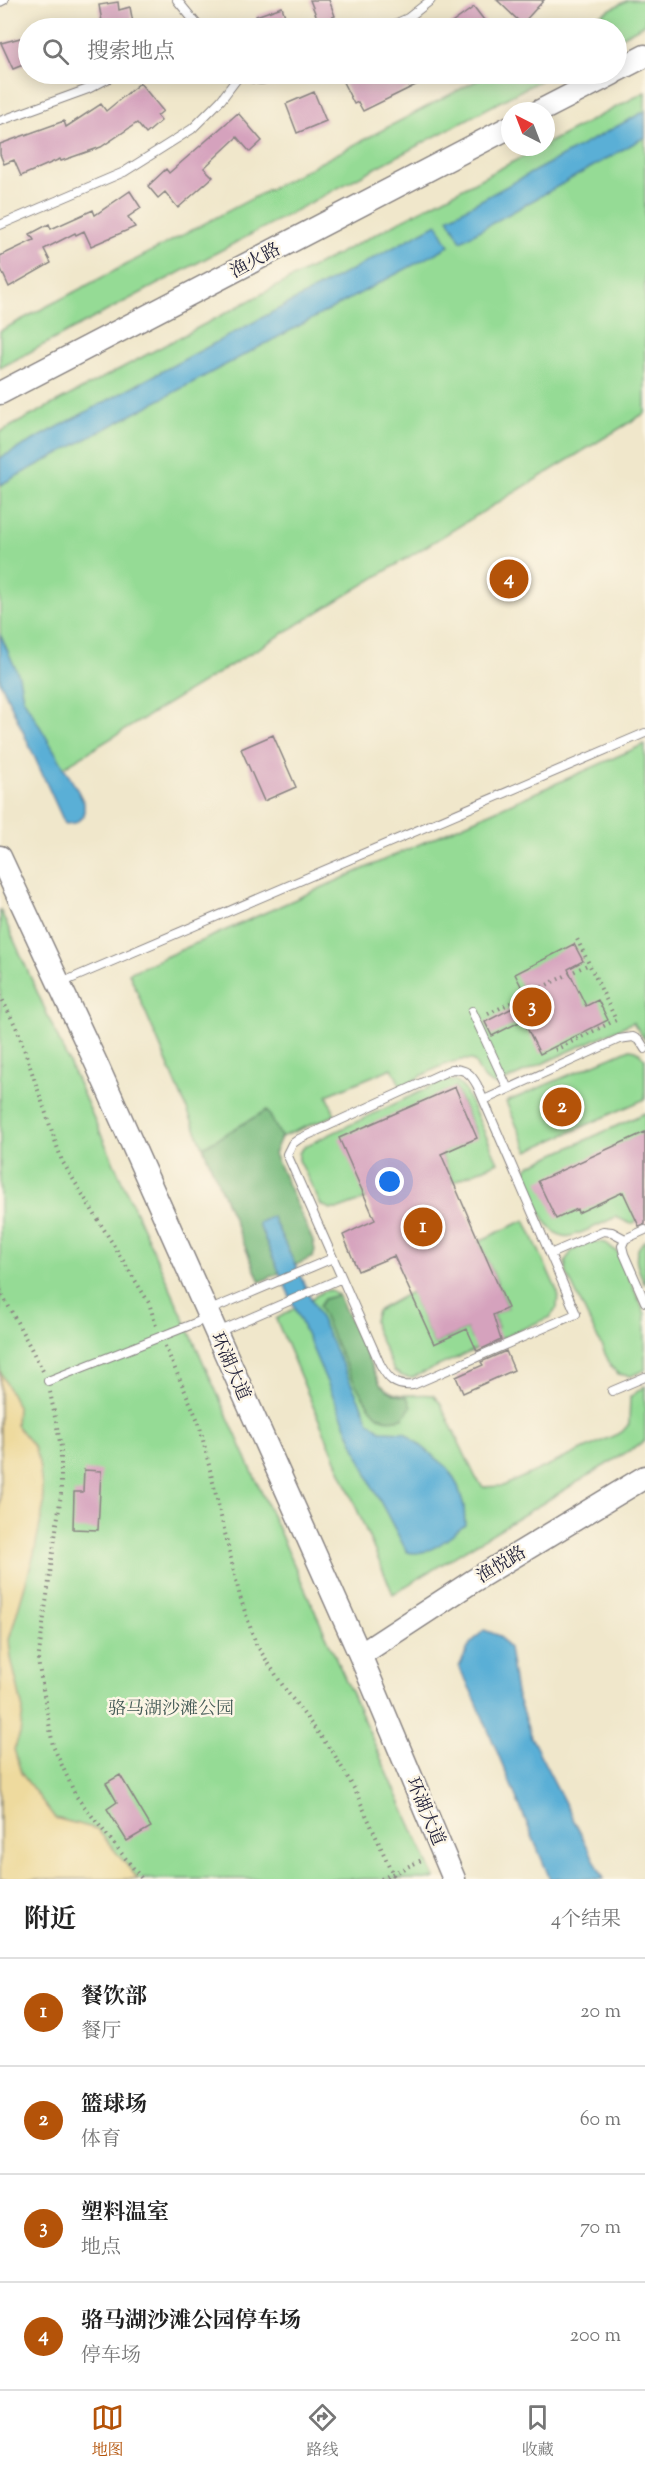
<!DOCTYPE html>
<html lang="zh">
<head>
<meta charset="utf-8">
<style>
	body { margin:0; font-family:"Sorts Mill Goudy","Noto Serif SC",serif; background:#f2f2f2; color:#222 }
	.compass { position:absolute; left:501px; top:102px; width:54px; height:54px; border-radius:50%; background:#fff; box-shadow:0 3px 15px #0003; rotate:318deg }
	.you { position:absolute; left:390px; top:1182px; width:21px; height:21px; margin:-15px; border:4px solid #fff; border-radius:50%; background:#1a73e8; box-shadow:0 0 0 9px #1a73e833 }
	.badge { display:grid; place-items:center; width:39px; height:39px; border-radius:50%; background:#b45309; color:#fff; font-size:20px; font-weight:700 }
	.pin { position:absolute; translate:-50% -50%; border:3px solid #fff; box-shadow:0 2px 6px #0006 }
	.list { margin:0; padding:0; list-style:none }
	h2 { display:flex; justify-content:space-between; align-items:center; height:78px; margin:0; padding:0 24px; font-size:26px }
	h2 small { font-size:20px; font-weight:400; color:#767676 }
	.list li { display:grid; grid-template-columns:39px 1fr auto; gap:18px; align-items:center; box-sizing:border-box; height:108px; padding:0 24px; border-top:2px solid #e0e0e0 }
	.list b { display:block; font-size:22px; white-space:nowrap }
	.list p { margin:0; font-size:20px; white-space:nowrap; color:#767676 }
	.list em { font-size:20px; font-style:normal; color:#767676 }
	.icon { flex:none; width:33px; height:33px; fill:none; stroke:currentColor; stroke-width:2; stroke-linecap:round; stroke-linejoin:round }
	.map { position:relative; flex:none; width:645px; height:1879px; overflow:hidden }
	.search { position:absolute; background:#fff; box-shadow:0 3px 15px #0003; left:18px; right:18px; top:18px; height:66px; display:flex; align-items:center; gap:15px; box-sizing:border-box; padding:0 21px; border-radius:33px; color:#767676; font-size:22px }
	.sheet { height:510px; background:#fff }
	nav { display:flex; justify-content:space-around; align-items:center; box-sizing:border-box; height:84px; border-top:2px solid #e0e0e0; background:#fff; font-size:16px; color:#767676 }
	nav a { display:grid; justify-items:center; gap:3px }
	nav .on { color:#b45309 }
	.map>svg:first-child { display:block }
	.green { fill:#95db95; stroke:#5c7e68; stroke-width:1.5 }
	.forest { fill:#78bb7e; stroke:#4d6e5c; stroke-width:1.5 }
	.sand { fill:#eeda9e; stroke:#887e6c; stroke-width:1.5 }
	.water { fill:#5aafd6; stroke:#3e6888; stroke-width:1.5 }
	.building { fill:#d5a2bd }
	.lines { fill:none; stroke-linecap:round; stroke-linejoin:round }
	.lane-casing { stroke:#898483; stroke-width:10 }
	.secondary-casing { stroke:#898483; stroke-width:25 }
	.path { stroke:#898483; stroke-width:4; stroke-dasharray:1.5 4.5; stroke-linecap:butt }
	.lane { stroke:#fff; stroke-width:8 }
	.secondary { stroke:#fff; stroke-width:22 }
	.labels { text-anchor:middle; stroke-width:5; stroke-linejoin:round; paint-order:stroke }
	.street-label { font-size:18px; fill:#22223b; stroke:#fcf5e5 }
	.park-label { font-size:18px; fill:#445a56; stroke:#fcf5e5 }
</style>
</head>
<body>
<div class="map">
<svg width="645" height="1879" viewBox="0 0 645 1879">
	<rect width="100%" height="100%" fill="#fcf5e5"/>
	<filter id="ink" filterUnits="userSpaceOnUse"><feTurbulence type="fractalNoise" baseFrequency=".0167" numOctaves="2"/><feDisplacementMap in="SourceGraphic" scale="12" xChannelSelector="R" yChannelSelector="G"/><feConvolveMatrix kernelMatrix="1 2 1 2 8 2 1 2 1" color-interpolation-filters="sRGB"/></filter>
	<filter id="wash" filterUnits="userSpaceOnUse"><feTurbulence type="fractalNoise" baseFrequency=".008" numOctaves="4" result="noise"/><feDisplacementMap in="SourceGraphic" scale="24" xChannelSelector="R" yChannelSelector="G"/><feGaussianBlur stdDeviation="1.35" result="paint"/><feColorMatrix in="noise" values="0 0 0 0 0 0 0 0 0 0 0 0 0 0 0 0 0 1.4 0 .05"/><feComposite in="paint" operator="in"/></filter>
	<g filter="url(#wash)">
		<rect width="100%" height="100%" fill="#f0e7cb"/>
		<path class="green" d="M628,0H645V24L617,39L616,28H574Z
			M489,74H552L0,368V331Z
			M645,92V413L46,778L0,677V432L541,147H546V144Z
			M645,744V1040L633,1022L496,1085C483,1082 480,1072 474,1061C455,1054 419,1078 401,1087L392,1068L327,1095L335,1115L281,1137L267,1110L203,1147L129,973Z
			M0,909L435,1879H0Z
			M630,1049L636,1050L645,1059V1099L528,1151L506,1102Z
			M445,1080L456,1081L465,1090L498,1162L453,1182L441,1154L477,1137L455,1087L366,1199L339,1209H331L321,1205L299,1160V1153L305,1146Z
			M645,1113V1217L631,1224L616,1217C602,1223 586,1232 571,1236C546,1242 533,1193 526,1175V1169L531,1165Z
			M525,1220L558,1293L557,1308L550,1317L411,1378L402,1376L394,1371L375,1328L374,1320L377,1311L411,1292L434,1344L467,1329L472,1339L498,1327L493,1315L508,1308L479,1241Z
			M645,1240V1285C638,1269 630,1253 645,1240Z
			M591,1241L606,1243L618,1253L645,1314V1370L631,1376L618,1374L611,1366L567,1274L565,1261L572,1251Z
			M331,1290L338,1295L380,1384C396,1402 413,1392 433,1395L440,1403L476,1478L483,1487L503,1486L622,1432L629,1424L630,1397L645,1386V1441L393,1594L276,1319L324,1291Z"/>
		<path class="forest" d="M267,1110L281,1137L274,1154L313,1241L315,1250L313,1257L260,1282L203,1147Z
			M338,1295L380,1384C388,1392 396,1396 407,1397L411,1407L403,1418C395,1419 388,1422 380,1417C360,1404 330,1331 319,1306L324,1299Z"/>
		<path class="sand" d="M0,1371L17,1406L16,1425L34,1447L39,1463L44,1504L34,1554L9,1640L11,1658L23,1710L20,1734L14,1749L21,1773L55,1818L97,1829L138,1879H0Z"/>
		<path class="water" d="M645,111V137L461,241L448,218Z
			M437,224L449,246L0,485V458Z
			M0,634L19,676L23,698L78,791L84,803V816L75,823L65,824L0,681Z
			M272,1216L369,1421L382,1431L404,1432L447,1467L458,1486L464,1506L465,1525C450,1537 428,1558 407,1552L372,1486L258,1223Z
			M484,1630L500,1636L509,1648L516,1693L531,1737L604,1879H550L476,1701L459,1667L470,1644Z"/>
		<g id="blocks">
			<path class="building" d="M310,0H329L335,16L319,23Z
				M497,0H544L522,24Z
				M118,2L119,10L130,7L134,28H116L115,25L103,27L99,5Z
				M282,7L289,28H260L256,16Z
				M474,7L490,28H445Z
				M28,36V63L13,69L1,43Z
				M361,74H438L363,111L358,102L354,104L343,82Z
				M140,83L163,111L157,116L161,121L146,134L137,123L101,147L61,161L60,159L21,176L14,160L4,164L0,154V144L64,121L66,127L101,104L106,111Z
				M314,92L326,121L297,133L286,104Z
				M238,113L262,141L250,152L237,137L204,168L213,177L178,208L165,192L158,198L148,186L166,169L169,173Z
				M130,191L141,208L128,217L135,227L91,246L84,231L76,235L75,233L44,249L51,263L9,287L0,267V256L34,240L30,234L49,224L51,229L93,210L95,215Z
				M273,735L296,787L264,801L241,749Z
				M574,944L583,961L568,969L586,1006L598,1000L608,1020L540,1054L523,1020L492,1036L485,1022L528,1000L515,974Z
				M455,1087L477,1138L441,1154L508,1308L493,1315L501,1340L477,1351L467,1329L434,1344L394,1256L358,1271L343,1235L375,1220L339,1138Z
				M645,1132V1224L639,1226L623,1192L578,1213L577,1209L556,1219L538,1181Z
				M506,1351L514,1370L463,1393L456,1377L483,1365L481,1362Z
				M84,1470L101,1471L98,1530L73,1529L74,1492H83Z
				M120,1775L151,1827L127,1841L107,1809L117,1802L106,1783Z"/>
		</g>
	</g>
	<g filter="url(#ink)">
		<use href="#blocks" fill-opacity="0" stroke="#898483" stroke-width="1.5"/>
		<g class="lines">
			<defs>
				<path id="lane" d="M177,0L200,28
					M0,2L4,0
					M386,28L408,18L431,0
					M238,74L239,76L261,80L288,74
					M0,121L88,89L117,74
					M0,225L124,172L192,129L221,100L239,76
					M61,983L645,733
					M472,1011L508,1089
					M452,1069C466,1069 471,1074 477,1085L576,1314L413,1385C395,1387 388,1379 380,1364L287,1154L292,1144L299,1139Z
					M484,1100L619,1039L633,1037L640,1041L645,1049
					M625,1239L622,1246L624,1254L645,1302
					M550,1254L603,1231L612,1232L625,1239L645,1230
					M210,1310L333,1258
					M218,1332L342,1278
					M48,1381L208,1318
					M612,1391L645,1377"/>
				<path id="secondary" d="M616,71L645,56
					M540,111L612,74
					M0,393L510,127
					M0,857L97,1065L360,1655L454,1879
					M360,1655L473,1581L645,1477"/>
			</defs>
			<use href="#lane" class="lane-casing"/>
			<use href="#secondary" class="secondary-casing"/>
			<path class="path" d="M0,995L18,1031L62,1161L149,1303L156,1326
				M488,1014L589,964
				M555,1050L616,1020L577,939
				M0,1290L43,1371
				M165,1346L199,1423L240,1597L256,1644L285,1689L334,1754L355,1790L395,1879
				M50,1392L61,1447V1494L38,1661L53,1746L76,1796L142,1879
				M381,1879L424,1859"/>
			<use href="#lane" class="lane"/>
			<use href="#secondary" class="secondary"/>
		</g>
	</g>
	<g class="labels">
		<g class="street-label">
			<text transform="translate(255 260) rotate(-28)" y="6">渔火路</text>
			<text transform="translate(231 1366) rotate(66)" y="6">环湖大道</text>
			<text transform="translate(501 1564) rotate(-31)" y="6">渔悦路</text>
			<text transform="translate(426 1811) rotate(67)" y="6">环湖大道</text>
		</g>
		<g class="park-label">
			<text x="171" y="1714">骆马湖沙滩公园</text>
		</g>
	</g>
</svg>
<svg class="compass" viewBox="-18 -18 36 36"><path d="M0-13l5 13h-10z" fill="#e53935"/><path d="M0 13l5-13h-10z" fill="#767676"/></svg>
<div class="you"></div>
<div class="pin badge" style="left:423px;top:1227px">1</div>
<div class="pin badge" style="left:562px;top:1107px">2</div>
<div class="pin badge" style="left:532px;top:1007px">3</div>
<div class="pin badge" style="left:509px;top:579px">4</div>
<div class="search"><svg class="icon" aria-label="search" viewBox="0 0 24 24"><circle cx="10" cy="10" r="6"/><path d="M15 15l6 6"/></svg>搜索地点</div>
</div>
<section class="sheet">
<h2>附近<small>4个结果</small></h2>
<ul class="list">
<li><span class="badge">1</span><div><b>餐饮部</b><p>餐厅</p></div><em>20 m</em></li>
<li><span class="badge">2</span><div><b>篮球场</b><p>体育</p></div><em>60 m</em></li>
<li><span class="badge">3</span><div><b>塑料温室</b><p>地点</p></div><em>70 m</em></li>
<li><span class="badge">4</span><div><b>骆马湖沙滩公园停车场</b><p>停车场</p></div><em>200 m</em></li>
</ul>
</section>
<nav>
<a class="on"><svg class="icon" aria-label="map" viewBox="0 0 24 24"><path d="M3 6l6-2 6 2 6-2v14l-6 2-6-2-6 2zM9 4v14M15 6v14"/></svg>地图</a>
<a><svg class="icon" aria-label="directions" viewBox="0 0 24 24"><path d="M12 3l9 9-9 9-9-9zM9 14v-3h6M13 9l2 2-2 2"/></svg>路线</a>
<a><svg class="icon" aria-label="saved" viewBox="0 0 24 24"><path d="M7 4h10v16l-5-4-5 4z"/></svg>收藏</a>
</nav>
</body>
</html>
